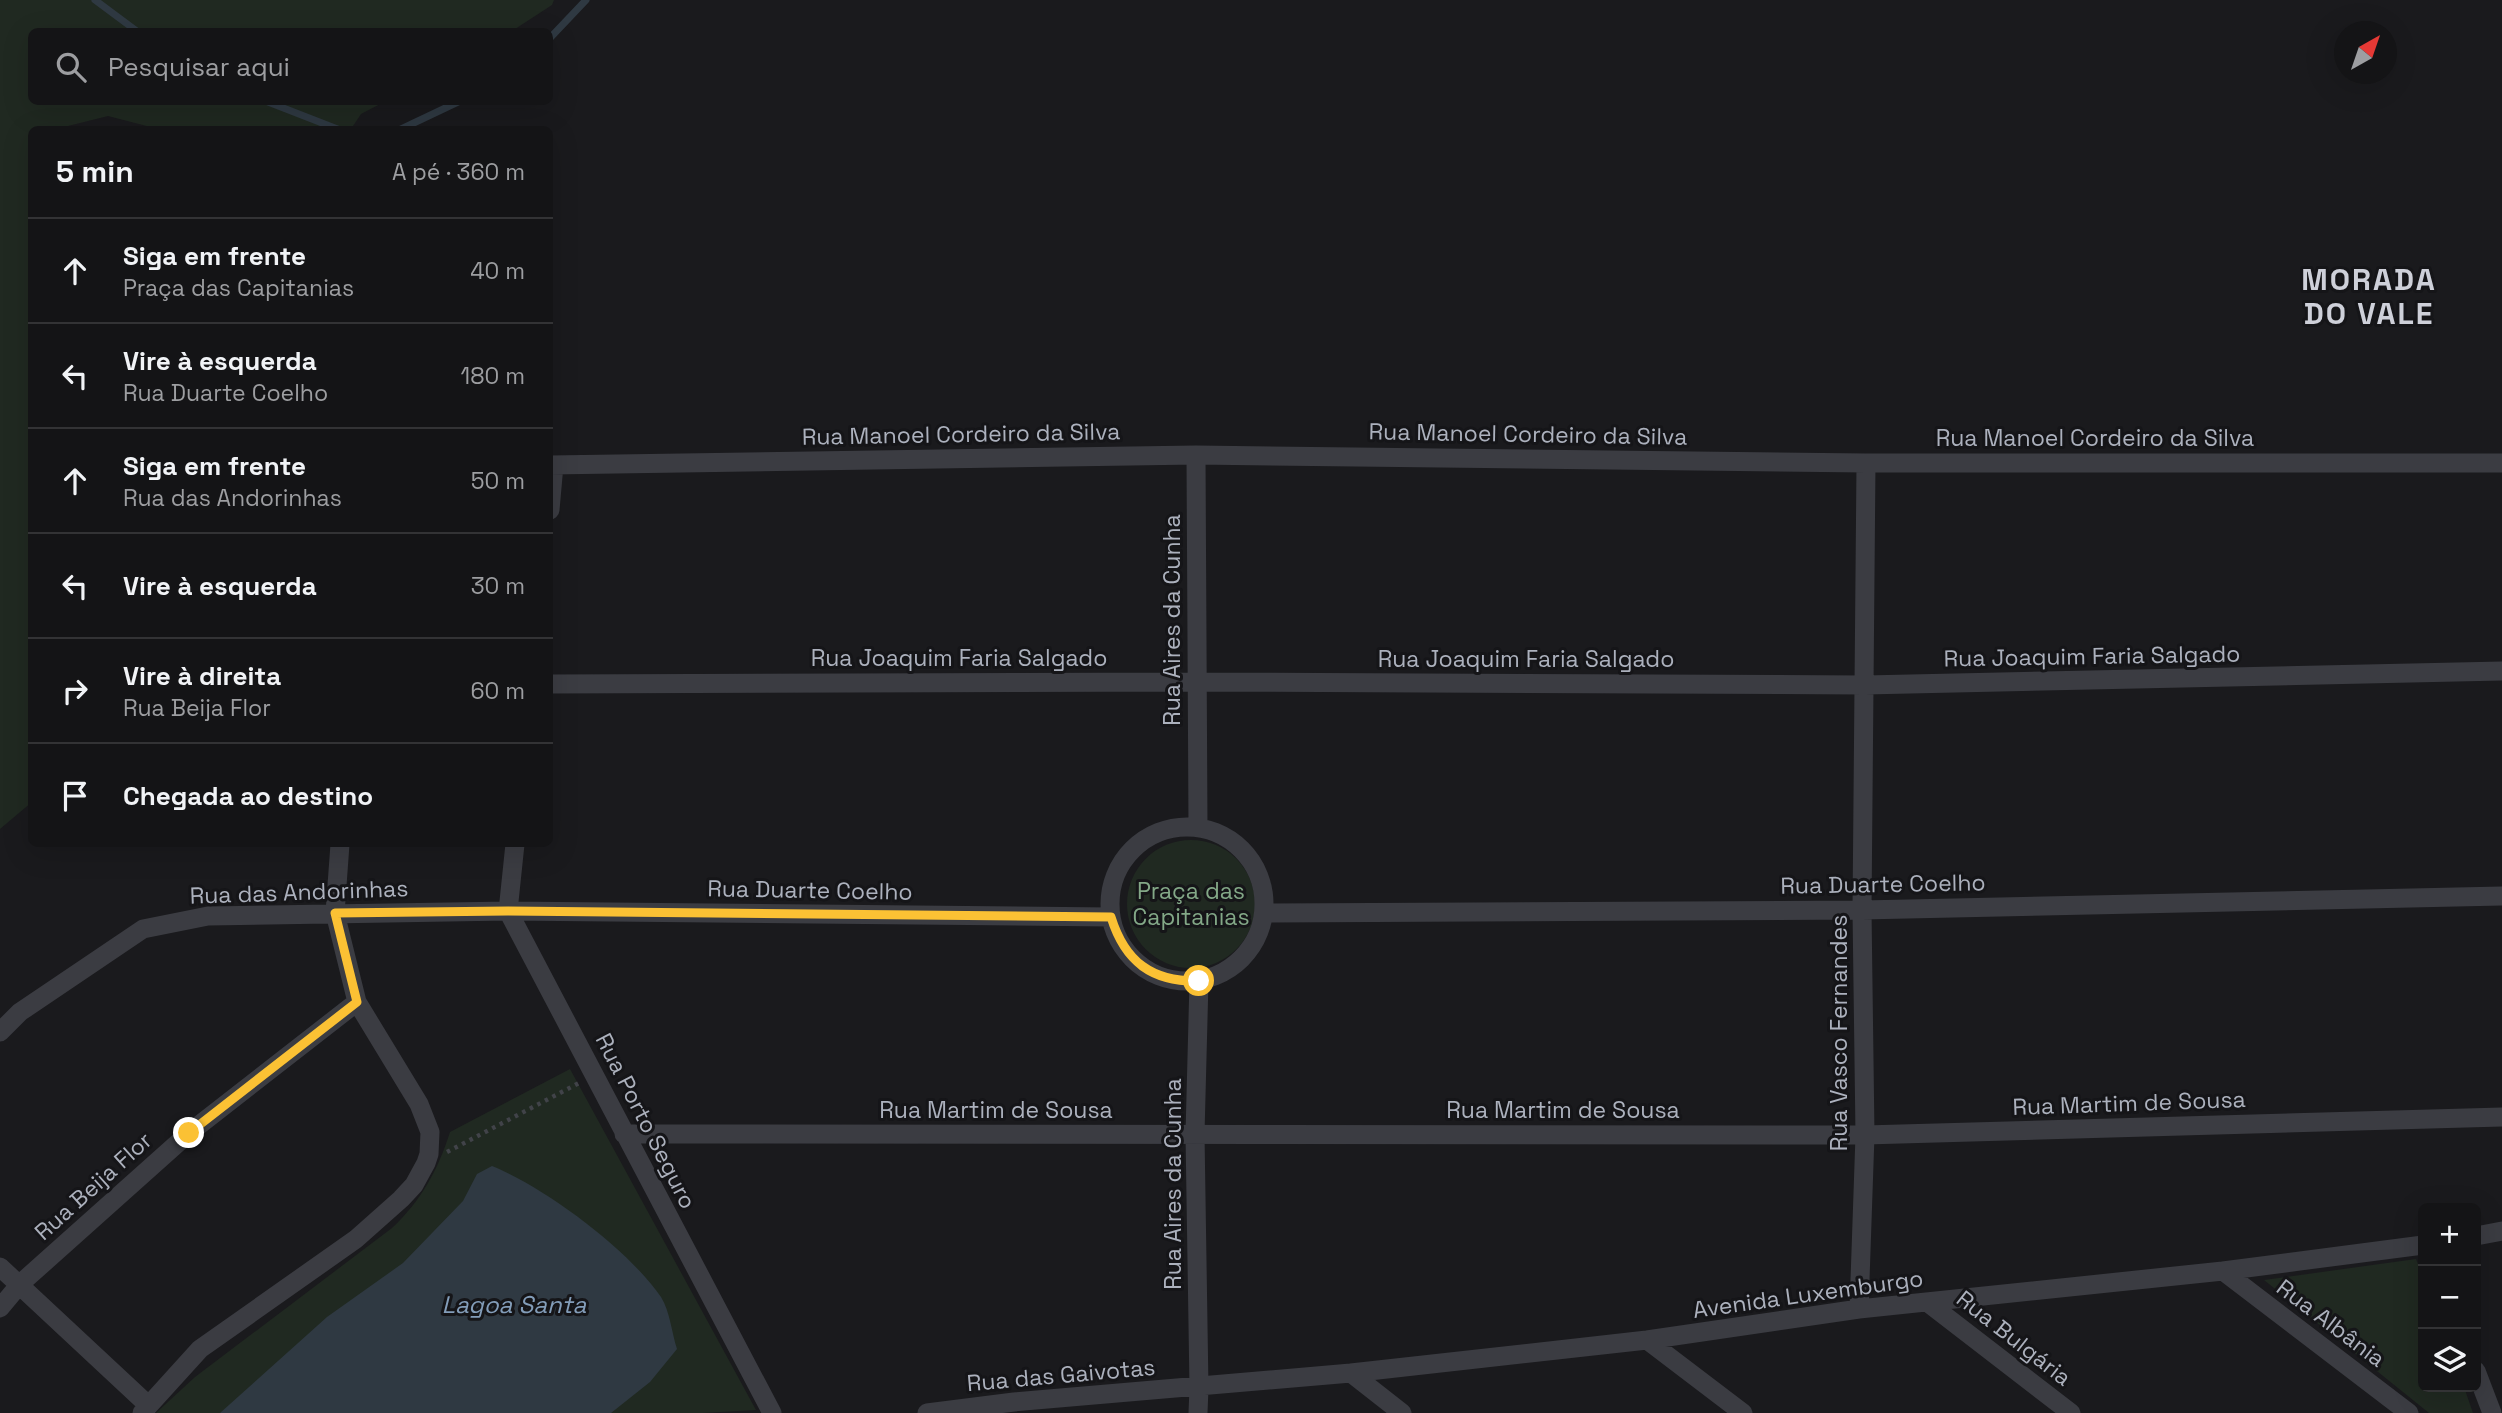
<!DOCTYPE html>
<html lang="pt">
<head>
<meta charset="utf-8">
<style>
	body { margin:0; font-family:"Space Grotesk",sans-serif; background:#212123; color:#f1f3f6 }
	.controls { position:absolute; right:21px; bottom:21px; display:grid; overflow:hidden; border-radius:10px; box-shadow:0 7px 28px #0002 }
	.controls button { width:63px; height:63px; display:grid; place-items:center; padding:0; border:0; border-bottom:2px solid #333335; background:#141416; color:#f1f3f6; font:35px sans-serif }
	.compass { position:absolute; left:2334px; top:21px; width:63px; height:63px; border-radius:50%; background:#141416; box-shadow:0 7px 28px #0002; rotate:40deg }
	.stop { position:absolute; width:21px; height:21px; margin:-16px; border:5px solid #fbc134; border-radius:50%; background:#fff }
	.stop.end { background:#fbc134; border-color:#fff; box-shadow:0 2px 7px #0008 }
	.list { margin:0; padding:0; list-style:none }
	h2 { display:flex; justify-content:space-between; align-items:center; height:91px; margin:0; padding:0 28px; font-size:30px }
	h2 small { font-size:23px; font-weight:400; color:#9d9ea1 }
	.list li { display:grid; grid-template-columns:46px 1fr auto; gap:21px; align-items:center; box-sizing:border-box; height:105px; padding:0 28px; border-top:2px solid #333335 }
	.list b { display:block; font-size:26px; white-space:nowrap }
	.list p { margin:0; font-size:23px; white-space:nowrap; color:#9d9ea1 }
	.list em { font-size:23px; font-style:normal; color:#9d9ea1 }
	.icon { flex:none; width:38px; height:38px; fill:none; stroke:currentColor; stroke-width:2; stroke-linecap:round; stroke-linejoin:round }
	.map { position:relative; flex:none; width:2502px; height:1413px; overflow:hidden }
	.search { position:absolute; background:#141416; box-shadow:0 7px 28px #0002; left:28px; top:28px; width:525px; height:77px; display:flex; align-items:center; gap:18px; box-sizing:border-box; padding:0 24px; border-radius:10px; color:#9d9ea1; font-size:26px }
	.panel { position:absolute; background:#141416; box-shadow:0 7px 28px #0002; left:28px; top:126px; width:525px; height:721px; border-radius:10px }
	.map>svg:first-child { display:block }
	.green { fill:#202921 }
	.water { fill:#2f3942 }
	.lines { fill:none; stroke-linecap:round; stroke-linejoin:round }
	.stream { stroke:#2f3942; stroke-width:7 }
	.path { stroke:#414349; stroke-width:4.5; stroke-dasharray:3.5 5; stroke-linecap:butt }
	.street { stroke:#3b3c42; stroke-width:19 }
	.route { stroke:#fbc134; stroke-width:9 }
	.labels { text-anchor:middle; stroke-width:6; stroke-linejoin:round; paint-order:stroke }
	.street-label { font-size:23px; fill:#acb1bd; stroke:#151518 }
	.park-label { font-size:23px; fill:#83a887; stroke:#151518 }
	.water-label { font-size:24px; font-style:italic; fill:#839db9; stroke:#151518 }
	.district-label { font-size:30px; font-weight:bold; letter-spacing:2px; fill:#ced0d9; stroke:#151518 }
</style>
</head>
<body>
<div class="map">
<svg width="2502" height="1413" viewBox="0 0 2502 1413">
	<rect width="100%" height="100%" fill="#1a1a1d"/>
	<path class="green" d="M0,0H554L552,5L512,31L32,32V102H384L361,114L351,129L162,130L108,116L56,129L32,130V802L0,829Z
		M1127 904a64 64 0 1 1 128 0a64 64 0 1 1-128 0Z
		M570,1069L756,1410L703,1413H156L195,1377L392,1228C421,1201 438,1170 450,1132Z
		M2416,1259L2423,1277V1387H2464L2473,1413H2429L2264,1280Z"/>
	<path class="water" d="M492,1166C546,1188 628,1249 661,1297C670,1311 672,1334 677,1349L650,1382L611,1413H220L327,1317L403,1263L463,1201L477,1174Z"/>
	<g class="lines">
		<path class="stream" d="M95,0L138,32
			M550,38L586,0
			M268,102L340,130
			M399,130L458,102"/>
		<path class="path" d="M447,1152L579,1083"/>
		<path class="street" d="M1196,455L1198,827
			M550,465L1196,455L1866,463H2502
			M550,510L554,465
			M550,684L1196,682L1865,685L2502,671
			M1110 904a77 77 0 1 1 154 0a77 77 0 1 1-154 0Z
			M515,844L508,911L772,1413
			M1265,913L1862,910L2502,896
			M0,1032L20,1012L143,929L208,916L508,911L1111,917
			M624,1134L1865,1135L2502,1117
			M2476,1236L2502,1231
			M0,1267L148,1405
			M2223,1271L2409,1413
			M1927,1302L2071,1413
			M0,1308L20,1284L189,1133L357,1002
			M1859,1309L1865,1135L1862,910L1866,463
			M1647,1340L1743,1413
			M2476,1371L2492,1413
			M1351,1373L1402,1413
			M142,1413L200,1349L356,1239L401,1199L414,1185L426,1163L429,1154L430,1132L419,1104L357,1002L335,913L340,844
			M927,1413L1014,1402L1351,1373L1647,1340L1859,1309L2223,1271L2423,1245
			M1198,1413L1199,1388L1195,1134L1199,981"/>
	</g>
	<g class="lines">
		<path class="route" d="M189,1133L357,1002L335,913L508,911L1111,917C1125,962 1152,982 1199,981"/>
	</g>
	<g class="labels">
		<g class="street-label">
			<text transform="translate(961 434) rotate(-1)" y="8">Rua Manoel Cordeiro da Silva</text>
			<text transform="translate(1528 434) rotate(1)" y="8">Rua Manoel Cordeiro da Silva</text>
			<text x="2095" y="446">Rua Manoel Cordeiro da Silva</text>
			<text transform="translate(1172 620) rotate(-90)" y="8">Rua Aires da Cunha</text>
			<text transform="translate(2092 656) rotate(-1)" y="8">Rua Joaquim Faria Salgado</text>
			<text x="959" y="666">Rua Joaquim Faria Salgado</text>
			<text x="1526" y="667">Rua Joaquim Faria Salgado</text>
			<text transform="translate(1883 884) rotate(-1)" y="8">Rua Duarte Coelho</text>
			<text transform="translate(810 890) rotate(1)" y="8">Rua Duarte Coelho</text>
			<text transform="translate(299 892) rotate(-2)" y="8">Rua das Andorinhas</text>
			<text transform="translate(1839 1033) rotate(-90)" y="8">Rua Vasco Fernandes</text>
			<text transform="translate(2129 1103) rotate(-2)" y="8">Rua Martim de Sousa</text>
			<text x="996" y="1118">Rua Martim de Sousa</text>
			<text x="1563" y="1118">Rua Martim de Sousa</text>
			<text transform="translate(646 1121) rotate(63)" y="8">Rua Porto Seguro</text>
			<text transform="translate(1173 1184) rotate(-90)" y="8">Rua Aires da Cunha</text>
			<text transform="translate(93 1186) rotate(-42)" y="8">Rua Beija Flor</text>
			<text transform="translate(1808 1294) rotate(-8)" y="8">Avenida Luxemburgo</text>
			<text transform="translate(2331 1323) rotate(37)" y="8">Rua Albânia</text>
			<text transform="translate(2014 1338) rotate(38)" y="8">Rua Bulgária</text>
			<text transform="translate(1061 1375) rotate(-5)" y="8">Rua das Gaivotas</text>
		</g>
		<g class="park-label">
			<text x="1191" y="899">Praça das<tspan x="1191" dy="26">Capitanias</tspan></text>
		</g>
		<g class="water-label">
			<text x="514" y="1313">Lagoa Santa</text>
		</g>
		<g class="district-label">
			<text x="2369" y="290">MORADA<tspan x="2369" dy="34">DO VALE</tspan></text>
		</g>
	</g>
</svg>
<div class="controls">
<button>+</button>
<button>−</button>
<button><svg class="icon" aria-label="layers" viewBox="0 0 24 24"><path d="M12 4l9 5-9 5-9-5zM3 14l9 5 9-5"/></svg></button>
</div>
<svg class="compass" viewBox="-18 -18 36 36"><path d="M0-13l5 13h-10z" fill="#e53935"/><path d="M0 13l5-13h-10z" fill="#9d9ea1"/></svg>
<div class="stop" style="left:1199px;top:981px"></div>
<div class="stop end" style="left:189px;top:1133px"></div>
<div class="search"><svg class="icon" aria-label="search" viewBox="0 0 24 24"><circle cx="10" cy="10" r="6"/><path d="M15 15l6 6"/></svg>Pesquisar aqui</div>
<section class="panel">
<h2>5 min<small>A pé · 360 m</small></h2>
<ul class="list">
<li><svg class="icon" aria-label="ahead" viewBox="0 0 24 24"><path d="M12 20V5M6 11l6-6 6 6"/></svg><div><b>Siga em frente</b><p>Praça das Capitanias</p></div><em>40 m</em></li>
<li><svg class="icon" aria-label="left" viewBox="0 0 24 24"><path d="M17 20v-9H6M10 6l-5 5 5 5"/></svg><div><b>Vire à esquerda</b><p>Rua Duarte Coelho</p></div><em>180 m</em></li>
<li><svg class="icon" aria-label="ahead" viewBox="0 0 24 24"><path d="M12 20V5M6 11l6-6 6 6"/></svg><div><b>Siga em frente</b><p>Rua das Andorinhas</p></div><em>50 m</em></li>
<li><svg class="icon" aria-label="left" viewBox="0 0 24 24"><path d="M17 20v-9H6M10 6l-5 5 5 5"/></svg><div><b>Vire à esquerda</b></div><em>30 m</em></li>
<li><svg class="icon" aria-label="right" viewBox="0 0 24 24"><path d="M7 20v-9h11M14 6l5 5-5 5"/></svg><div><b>Vire à direita</b><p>Rua Beija Flor</p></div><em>60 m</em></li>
<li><svg class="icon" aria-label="arrive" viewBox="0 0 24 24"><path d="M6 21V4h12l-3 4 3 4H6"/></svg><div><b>Chegada ao destino</b></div></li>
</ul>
</section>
</div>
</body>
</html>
